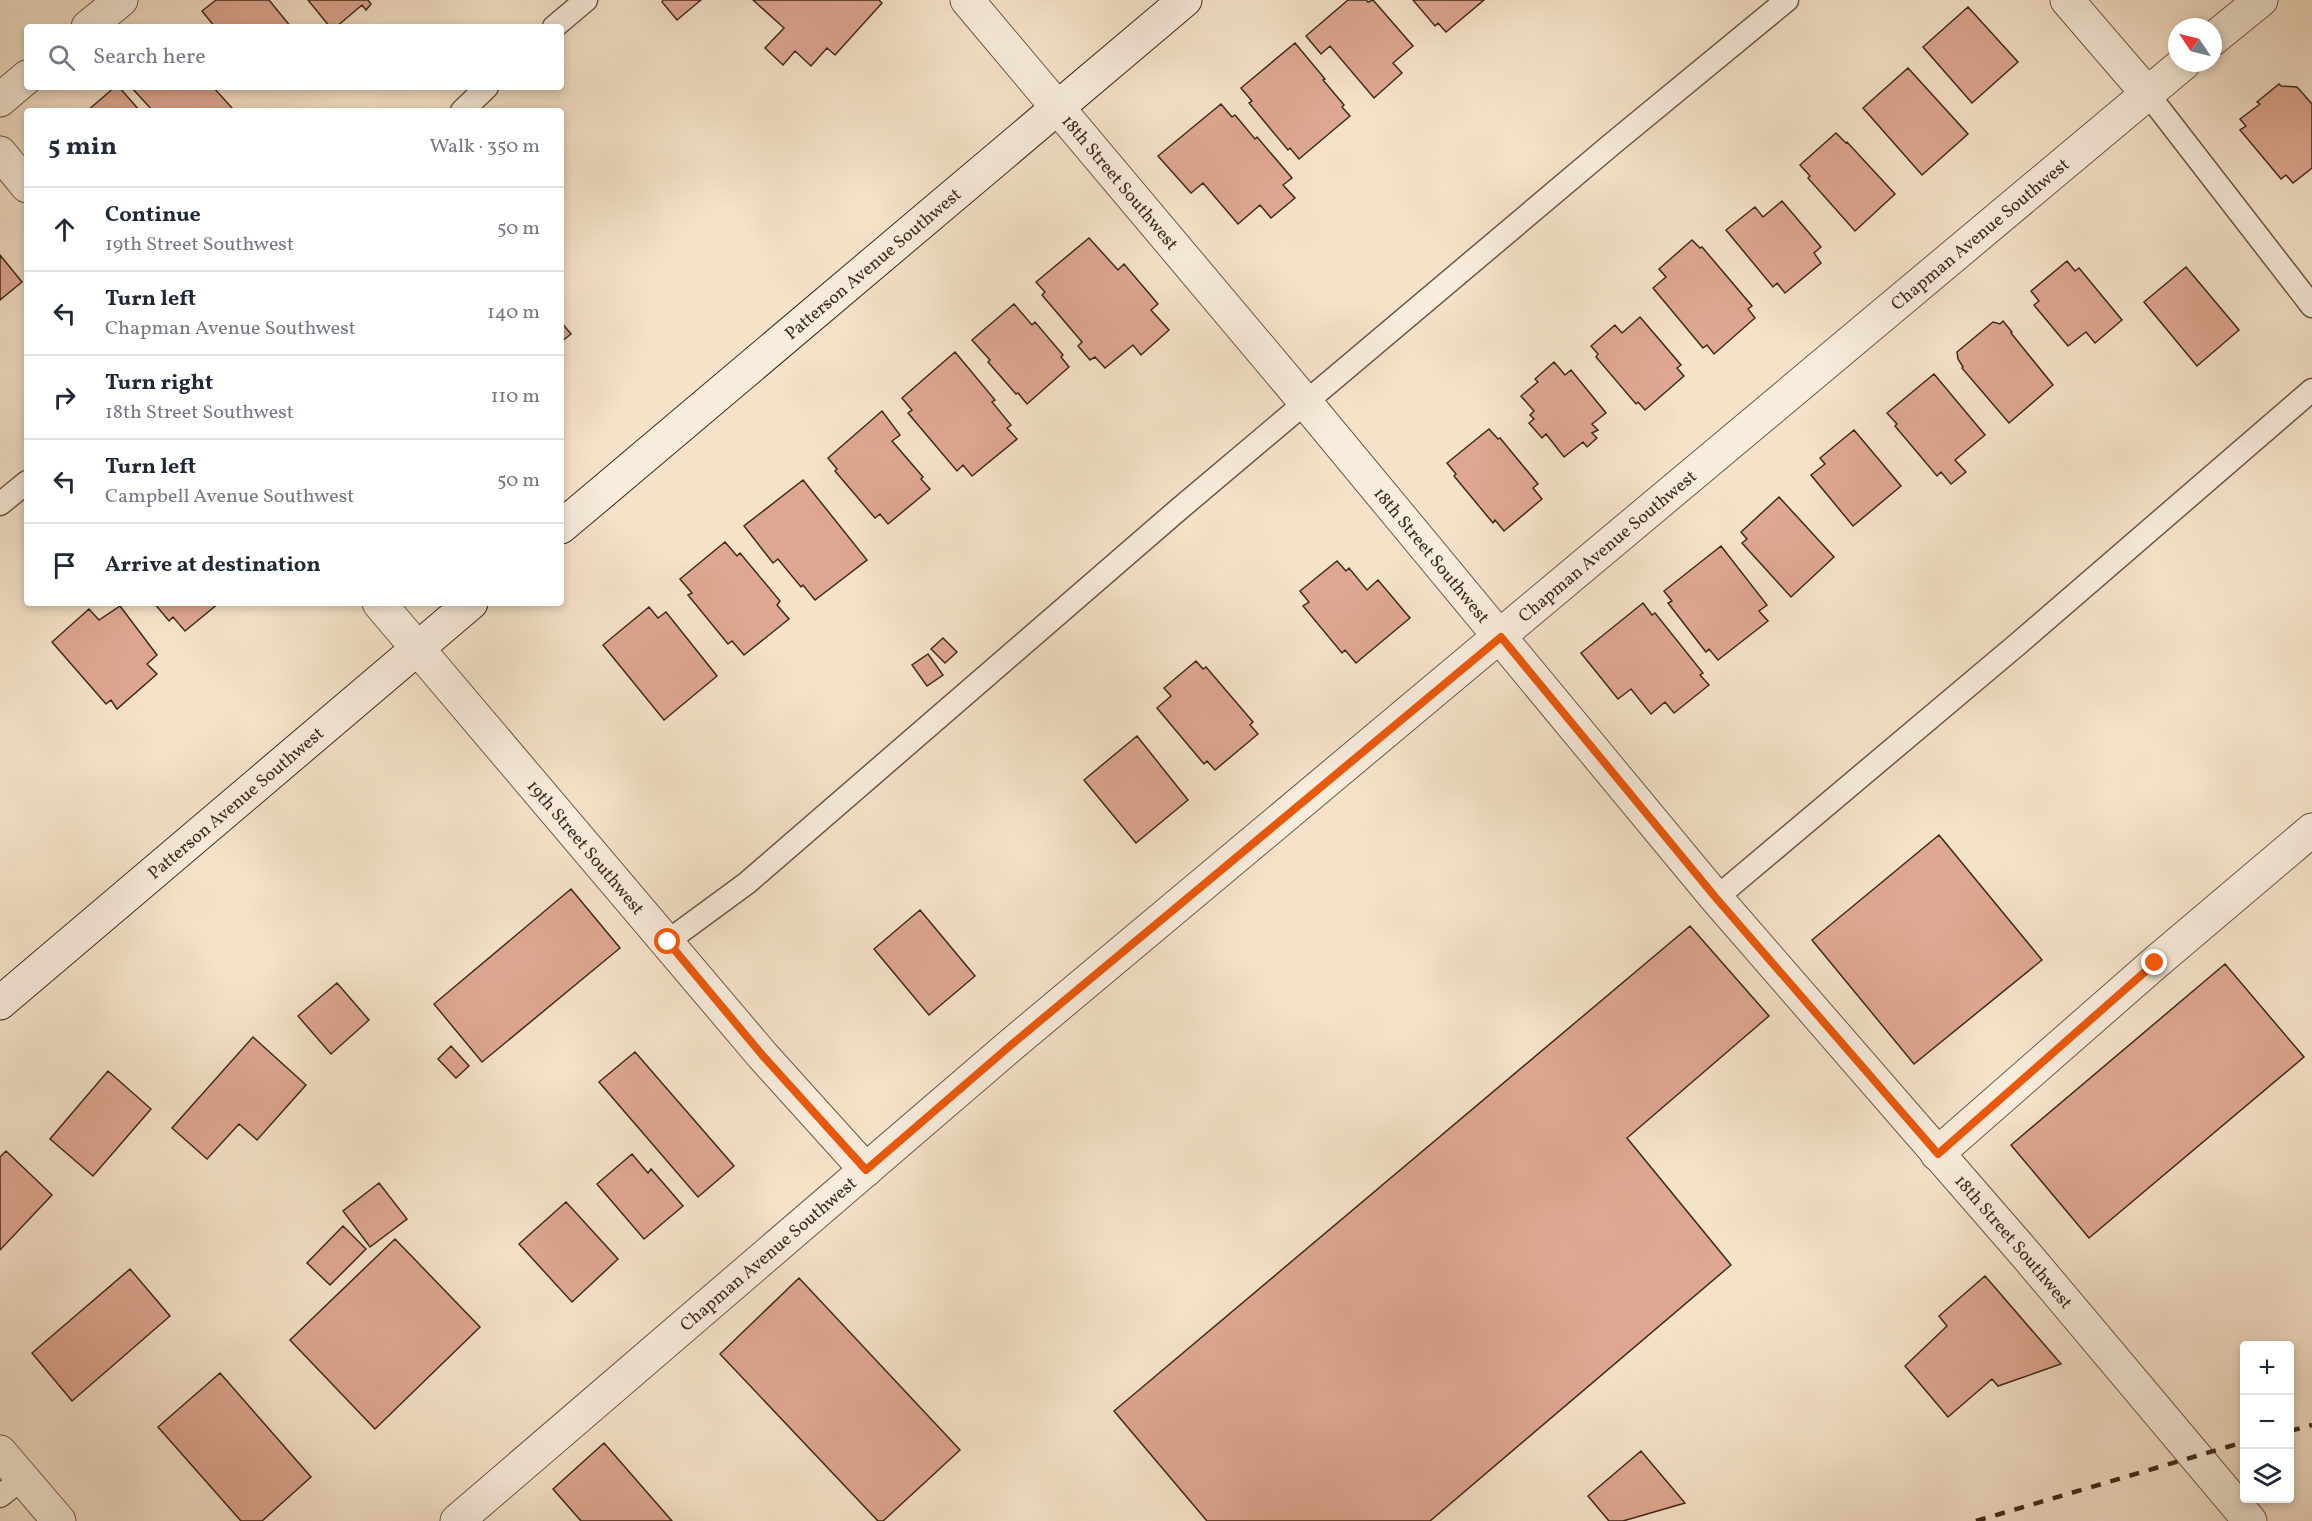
<!DOCTYPE html>
<html lang="en">
<head>
<meta charset="utf-8">
<style>
	body { margin:0; font-family:Vollkorn,serif; background:#f2f2f3; color:#1f2937 }
	.controls { position:absolute; right:18px; bottom:18px; display:grid; overflow:hidden; border-radius:6px; box-shadow:0 3px 9px #0003 }
	.controls button { width:54px; height:54px; display:grid; place-items:center; padding:0; border:0; border-bottom:2px solid #e0e1e3; background:#fff; color:#1f2937; font:30px sans-serif }
	.compass { position:absolute; left:2168px; top:18px; width:54px; height:54px; border-radius:50%; background:#fff; box-shadow:0 3px 9px #0003; rotate:305deg }
	.stop { position:absolute; width:18px; height:18px; margin:-14px; border:4px solid #ea580c; border-radius:50%; background:#fff }
	.stop.end { background:#ea580c; border-color:#fff; box-shadow:0 2px 6px #0008 }
	.list { margin:0; padding:0; list-style:none }
	h2 { display:flex; justify-content:space-between; align-items:center; height:78px; margin:0; padding:0 24px; font-size:26px }
	h2 small { font-size:20px; font-weight:400; color:#747a83 }
	.list li { display:grid; grid-template-columns:39px 1fr auto; gap:18px; align-items:center; box-sizing:border-box; height:84px; padding:0 24px; border-top:2px solid #e0e1e3 }
	.list b { display:block; font-size:22px; white-space:nowrap }
	.list p { margin:0; font-size:20px; white-space:nowrap; color:#747a83 }
	.list em { font-size:20px; font-style:normal; color:#747a83 }
	.icon { flex:none; width:33px; height:33px; fill:none; stroke:currentColor; stroke-width:2; stroke-linecap:round; stroke-linejoin:round }
	.map { position:relative; flex:none; width:2312px; height:1521px; overflow:hidden }
	.search { position:absolute; background:#fff; box-shadow:0 3px 9px #0003; left:24px; top:24px; width:540px; height:66px; display:flex; align-items:center; gap:15px; box-sizing:border-box; padding:0 21px; border-radius:6px; color:#747a83; font-size:22px }
	.panel { position:absolute; background:#fff; box-shadow:0 3px 9px #0003; left:24px; top:108px; width:540px; height:498px; border-radius:6px }
	.map>svg:first-child { display:block }
	.building { fill:#dea791; stroke:#402a1c; stroke-width:1.5 }
	.lines { fill:none; stroke-linecap:round; stroke-linejoin:round }
	.lane-casing { stroke:#6d5847; stroke-width:25 }
	.street-casing { stroke:#6d5847; stroke-width:35 }
	.secondary-casing { stroke:#402a1c; stroke-width:35 }
	.lane { stroke:#f8ecdc; stroke-width:22 }
	.street { stroke:#f8ecdc; stroke-width:33 }
	.secondary { stroke:#f8ecdc; stroke-width:33 }
	.rail { stroke:#402a1c; stroke-width:4.5; stroke-dasharray:10 10; stroke-linecap:butt }
	.route { stroke:#ea580c; stroke-width:8 }
	.labels { text-anchor:middle; stroke-width:4.5; stroke-linejoin:round; paint-order:stroke }
	.street-label { font-size:18px; fill:#402a1c; stroke:#f8ecdc }
</style>
</head>
<body>
<div class="map">
<svg width="2312" height="1521" viewBox="0 0 2312 1521">
	<rect width="100%" height="100%" fill="#f5e2c9"/>
	<filter id="stains"><feTurbulence type="fractalNoise" baseFrequency=".00333" numOctaves="4"/><feColorMatrix values="0 0 0 0 .2 0 0 0 0 .09 0 0 0 0 .02 0 0 0 .5 -.17"/></filter>
	<radialGradient id="worn" r=".72"><stop offset=".6" stop-color="#630" stop-opacity="0"/><stop offset="1" stop-color="#630" stop-opacity=".3"/></radialGradient>
	<path class="building" d="M216,0H269L291,27H215L202,11Z
		M308,0H368L371,4L366,10L362,5L336,27H330Z
		M701,0L677,20L662,2L663,0Z
		M753,0H879L882,3L835,55L827,48L811,66L795,51L783,65L765,48L784,28Z
		M1348,0H1366L1368,2L1373,0L1413,46L1393,63L1402,73L1374,98L1330,46L1321,54L1306,36Z
		M1413,0H1484L1446,32L1438,23L1435,26Z
		M1968,7L2018,62L1972,103L1923,47Z
		M1295,43L1325,79L1323,80L1344,105L1342,107L1350,116L1299,159L1290,148L1288,150L1249,103L1252,101L1241,88Z
		M1908,68L1968,134L1922,175L1863,108Z
		M2279,84L2281,86L2297,87L2312,104V168L2293,183L2286,175L2281,179L2240,130L2246,126L2240,119L2260,104L2257,102Z
		M115,87H119L140,111H87Z
		M131,87H213L233,109L230,111H153Z
		M1221,104L1232,117L1235,115L1255,139L1257,137L1292,178L1283,185L1295,198L1271,218L1260,205L1238,224L1203,183L1191,193L1158,156Z
		M1836,133L1846,143L1847,142L1895,194L1855,231L1808,178L1810,176L1800,165Z
		M1782,201L1821,247L1814,253L1821,263L1785,293L1777,283L1773,287L1726,230L1755,207L1763,217Z
		M1089,238L1118,270L1124,264L1158,304L1151,310L1169,330L1141,355L1133,345L1105,368L1095,357L1090,360L1078,346L1082,342L1042,295L1045,292L1036,282Z
		M1692,240L1700,248L1702,247L1752,306L1748,309L1755,318L1714,354L1707,345L1703,348L1653,288L1666,277L1659,269Z
		M0,255L22,282L0,300Z
		M2067,261L2075,271L2079,268L2122,320L2095,343L2086,332L2068,346L2034,305L2039,301L2031,291Z
		M2186,267L2239,330L2197,366L2144,302Z
		M1014,304L1032,325L1035,322L1063,355L1061,357L1069,367L1027,404L1018,393L1016,394L988,362L990,360L972,340Z
		M1640,317L1681,365L1677,368L1684,376L1645,410L1638,402L1636,404L1596,357L1598,354L1591,346L1615,325L1622,333Z
		M2003,321L2012,332L2011,333L2053,385L2009,423L1962,368L1963,367L1958,359L1957,352L1993,322L2000,324Z
		M561,322L571,334L561,342Z
		M955,352L995,400L992,402L1011,425L1007,428L1017,439L972,476L963,465L957,471L908,413L912,410L902,398Z
		M1554,362L1565,375L1571,370L1606,413L1592,424L1598,430L1592,433L1597,438L1587,447L1583,442L1564,457L1546,434L1542,438L1529,423L1534,419L1530,415L1534,411L1521,396L1538,382L1535,379Z
		M1934,374L1985,435L1955,460L1966,472L1951,484L1941,472L1937,476L1895,426L1897,424L1887,413Z
		M882,411L900,435L892,441L923,477L921,479L930,489L888,524L880,514L875,518L835,471L837,469L828,458Z
		M1489,429L1498,439L1500,438L1538,484L1533,488L1542,499L1504,531L1495,520L1493,523L1454,476L1456,474L1447,463Z
		M1854,430L1901,486L1853,526L1811,475L1825,464L1820,458Z
		M803,480L867,560L815,600L803,585L801,587L778,559L773,563L744,526Z
		M1779,497L1834,557L1791,597L1742,543L1747,539L1741,532Z
		M725,542L737,556L740,553L780,601L777,605L789,619L744,655L732,641L728,644L688,595L692,593L680,579Z
		M1721,546L1767,605L1759,611L1768,621L1718,660L1709,649L1706,652L1668,603L1672,601L1664,591Z
		M1337,561L1346,571L1349,568L1367,590L1378,580L1410,618L1356,663L1345,650L1342,653L1303,606L1309,602L1300,591Z
		M154,603H219L185,631L173,617L169,621Z
		M1643,603L1652,615L1655,613L1703,673L1700,675L1709,685L1674,713L1665,702L1651,714L1631,689L1618,699L1581,653Z
		M120,606L157,655L147,664L157,674L117,709L111,700L106,704L52,642L89,609L99,620Z
		M649,607L658,618L666,612L717,676L664,720L603,645Z
		M943,638L957,652L945,663L931,649Z
		M928,654L943,675L927,686L912,665Z
		M1196,661L1203,669L1206,667L1253,722L1250,725L1258,734L1215,770L1207,761L1204,764L1157,708L1171,696L1164,688Z
		M1137,736L1188,800L1136,843L1084,780Z
		M1939,835L2042,960L1914,1064L1812,940Z
		M571,889L620,948L482,1062L434,1004Z
		M920,910L975,976L929,1015L874,949Z
		M1690,926L1769,1016L1627,1138L1731,1265L1430,1521H1207L1114,1411Z
		M2225,964L2304,1057L2089,1238L2011,1145Z
		M337,983L369,1020L331,1054L298,1016Z
		M253,1037L306,1085L257,1140L239,1124L207,1159L172,1128Z
		M451,1046L469,1066L456,1078L438,1059Z
		M635,1052L734,1166L698,1197L599,1082Z
		M108,1071L151,1109L93,1176L50,1139Z
		M6,1151L52,1195L0,1250V1157Z
		M632,1154L648,1173L651,1169L683,1206L644,1239L597,1184Z
		M379,1183L407,1219L370,1247L343,1211Z
		M566,1202L618,1259L572,1302L519,1244Z
		M343,1226L366,1249L330,1285L307,1263Z
		M395,1239L480,1327L375,1429L290,1340Z
		M130,1269L170,1316L72,1401L32,1353Z
		M1985,1276L2061,1364L1998,1386L1992,1379L1948,1417L1905,1366L1947,1326L1939,1316Z
		M799,1278L960,1450L883,1521H878L720,1354Z
		M220,1373L311,1477L262,1521H241L158,1427Z
		M604,1443L672,1521H581L553,1489Z
		M1641,1451L1685,1503L1623,1521H1609L1588,1496Z"/>
	<g class="lines">
		<defs>
			<path id="lane" d="M554,27L586,0
				M2147,93L2312,306
				M462,111L487,87
				M0,504L27,482
				M1716,898L2019,643L2312,390
				M668,941L747,883L1178,510L1612,144L1787,0
				M0,1496L23,1478"/>
			<g id="street">
				<path id="s1" d="M967,0L1306,403L1716,898L2027,1256L2250,1521"/>
				<path d="M2067,0L2147,93"/>
				<path d="M88,27L121,0"/>
				<path d="M2213,39L2261,0"/>
				<path d="M0,100L27,77"/>
				<path d="M0,153L27,186"/>
				<path id="s2" d="M379,603L763,1056L866,1170"/>
				<path d="M1937,1154L2155,963L2312,830"/>
				<path d="M0,1452L59,1521"/>
				<path id="s3" d="M457,1521L1011,1045L2184,63"/>
			</g>
			<g id="secondary">
				<path id="s4" d="M561,527L1185,0"/>
				<path id="s5" d="M0,1003L471,603"/>
			</g>
		</defs>
		<use href="#lane" class="lane-casing"/>
		<use href="#street" class="street-casing"/>
		<use href="#secondary" class="secondary-casing"/>
		<use href="#lane" class="lane"/>
		<use href="#street" class="street"/>
		<use href="#secondary" class="secondary"/>
		<path class="rail" d="M2290,1431L2312,1425
			M1976,1521L2244,1442"/>
	</g>
	<g class="lines">
		<path class="route" d="M668,942L763,1056L866,1170L1011,1045L1501,637L1716,898L1938,1154L2155,963"/>
	</g>
	<g class="labels">
		<g class="street-label">
			<text dy="6" stroke="none"><textPath href="#s1" startOffset="238">18th Street Southwest</textPath></text>
			<text dy="6" stroke="none"><textPath href="#s3" startOffset="1994">Chapman Avenue Southwest</textPath></text>
			<text dy="6" stroke="none"><textPath href="#s4" startOffset="408">Patterson Avenue Southwest</textPath></text>
			<text dy="6" stroke="none"><textPath href="#s3" startOffset="1508">Chapman Avenue Southwest</textPath></text>
			<text dy="6" stroke="none"><textPath href="#s1" startOffset="724">18th Street Southwest</textPath></text>
			<text dy="6" stroke="none"><textPath href="#s5" startOffset="309">Patterson Avenue Southwest</textPath></text>
			<text dy="6" stroke="none"><textPath href="#s2" startOffset="320">19th Street Southwest</textPath></text>
			<text dy="6" stroke="none"><textPath href="#s1" startOffset="1624">18th Street Southwest</textPath></text>
			<text dy="6" stroke="none"><textPath href="#s3" startOffset="410">Chapman Avenue Southwest</textPath></text>
		</g>
	</g>
	<rect width="100%" height="100%" filter="url(#stains)"/>
	<rect width="100%" height="100%" fill="url(#worn)"/>
</svg>
<div class="controls">
<button>+</button>
<button>−</button>
<button><svg class="icon" aria-label="layers" viewBox="0 0 24 24"><path d="M12 4l9 5-9 5-9-5zM3 14l9 5 9-5"/></svg></button>
</div>
<svg class="compass" viewBox="-18 -18 36 36"><path d="M0-13l5 13h-10z" fill="#e53935"/><path d="M0 13l5-13h-10z" fill="#747a83"/></svg>
<div class="stop" style="left:668px;top:942px"></div>
<div class="stop end" style="left:2155px;top:963px"></div>
<div class="search"><svg class="icon" aria-label="search" viewBox="0 0 24 24"><circle cx="10" cy="10" r="6"/><path d="M15 15l6 6"/></svg>Search here</div>
<section class="panel">
<h2>5 min<small>Walk · 350 m</small></h2>
<ul class="list">
<li><svg class="icon" aria-label="ahead" viewBox="0 0 24 24"><path d="M12 20V5M6 11l6-6 6 6"/></svg><div><b>Continue</b><p>19th Street Southwest</p></div><em>50 m</em></li>
<li><svg class="icon" aria-label="left" viewBox="0 0 24 24"><path d="M17 20v-9H6M10 6l-5 5 5 5"/></svg><div><b>Turn left</b><p>Chapman Avenue Southwest</p></div><em>140 m</em></li>
<li><svg class="icon" aria-label="right" viewBox="0 0 24 24"><path d="M7 20v-9h11M14 6l5 5-5 5"/></svg><div><b>Turn right</b><p>18th Street Southwest</p></div><em>110 m</em></li>
<li><svg class="icon" aria-label="left" viewBox="0 0 24 24"><path d="M17 20v-9H6M10 6l-5 5 5 5"/></svg><div><b>Turn left</b><p>Campbell Avenue Southwest</p></div><em>50 m</em></li>
<li><svg class="icon" aria-label="arrive" viewBox="0 0 24 24"><path d="M6 21V4h12l-3 4 3 4H6"/></svg><div><b>Arrive at destination</b></div></li>
</ul>
</section>
</div>
</body>
</html>
